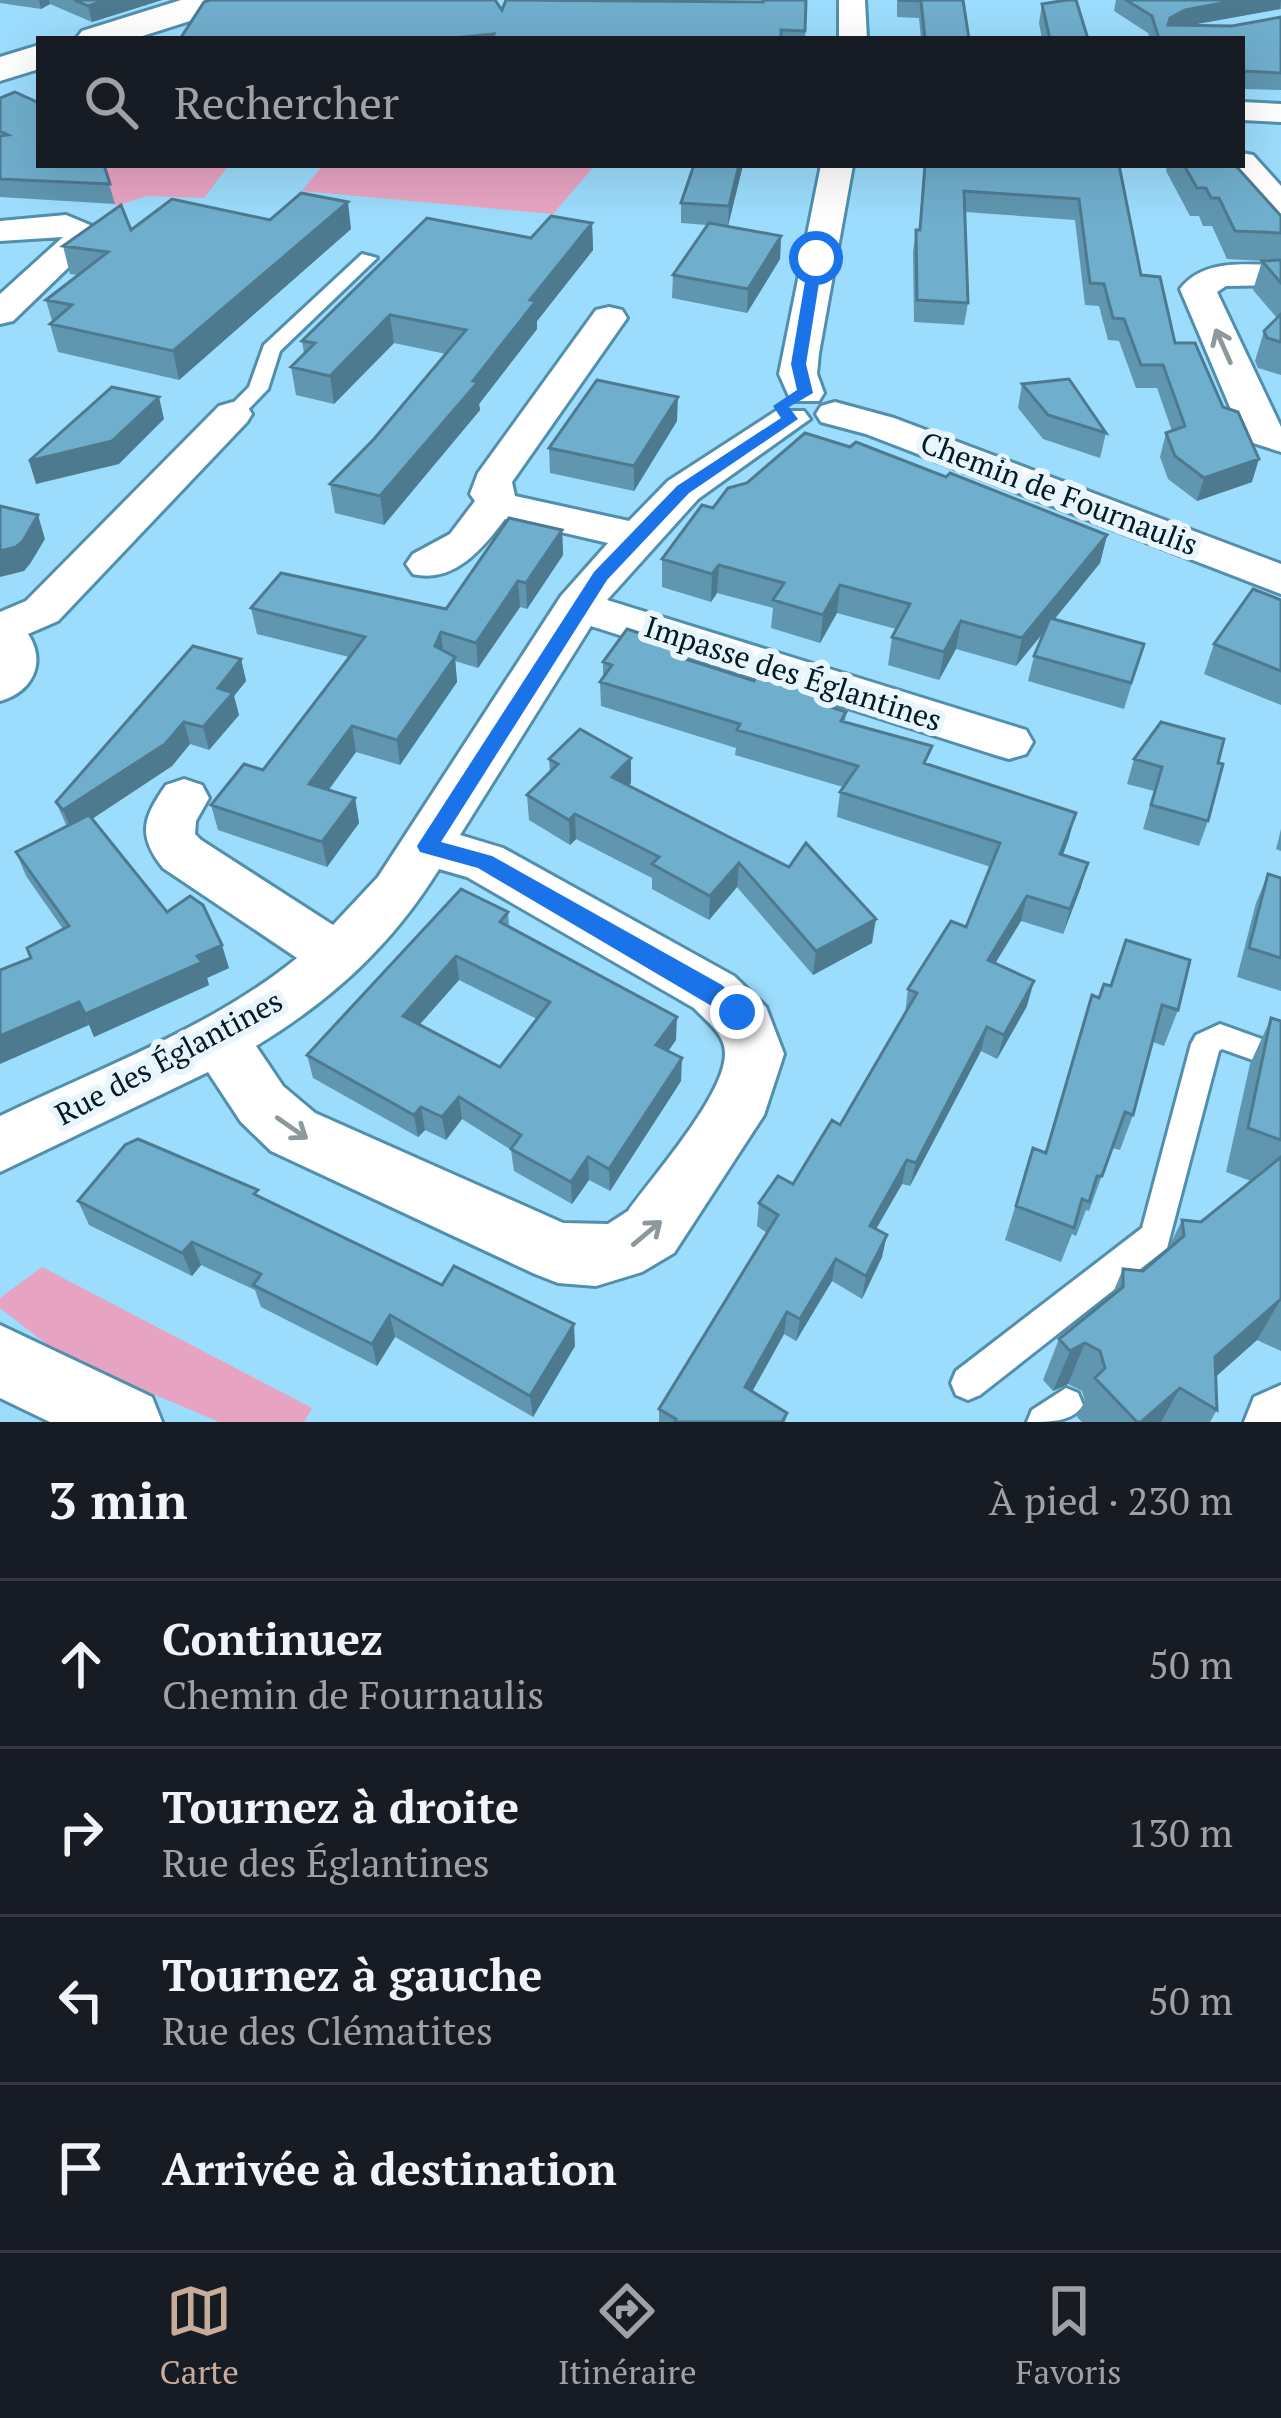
<!DOCTYPE html>
<html lang="fr">
<head>
<meta charset="utf-8">
<style>
	body { margin:0; font-family:"PT Serif",serif; background:#242831; color:#f1f3f6 }
	.stop { position:absolute; width:36px; height:36px; margin:-27px; border:9px solid #1a73e8; border-radius:50%; background:#fff }
	.stop.end { background:#1a73e8; border-color:#fff; box-shadow:0 3px 12px #0008 }
	.list { margin:0; padding:0; list-style:none }
	h2 { display:flex; justify-content:space-between; align-items:center; height:156px; margin:0; padding:0 48px; font-size:51px }
	h2 small { font-size:39px; font-weight:400; color:#9ea1a6 }
	.list li { display:grid; grid-template-columns:78px 1fr auto; gap:36px; align-items:center; box-sizing:border-box; height:168px; padding:0 48px; border-top:3px solid #363941 }
	.list b { display:block; font-size:45px; white-space:nowrap }
	.list p { margin:0; font-size:39px; white-space:nowrap; color:#9ea1a6 }
	.list em { font-size:39px; font-style:normal; color:#9ea1a6 }
	.icon { flex:none; width:66px; height:66px; fill:none; stroke:currentColor; stroke-width:2; stroke-linecap:round; stroke-linejoin:round }
	.map { position:relative; flex:none; width:1281px; height:1422px; overflow:hidden }
	.search { position:absolute; background:#171b24; box-shadow:0 12px 48px #0002; left:36px; right:36px; top:36px; height:132px; display:flex; align-items:center; gap:30px; box-sizing:border-box; padding:0 42px; border-radius:0px; color:#9ea1a6; font-size:45px }
	.sheet { height:828px; background:#171b24 }
	nav { display:flex; justify-content:space-around; align-items:center; box-sizing:border-box; height:168px; border-top:3px solid #363941; background:#171b24; font-size:33px; color:#9ea1a6 }
	nav a { display:grid; justify-items:center; gap:6px }
	nav .on { color:#c8ab98 }
	.map>svg:first-child { display:block }
	.green { fill:#e7a4c2 }
	.lines { fill:none; stroke-linecap:round; stroke-linejoin:round }
	.lane-casing { stroke:#518fac; stroke-width:6 }
	.street-casing { stroke:#518fac; stroke-width:6 }
	.secondary-casing { stroke:#518fac; stroke-width:6 }
	.lane { fill:#fff; fill-rule:evenodd }
	.street { fill:#fff; fill-rule:evenodd }
	.secondary { fill:#fff; fill-rule:evenodd }
	.wall { fill:#6096b0; fill-rule:evenodd }
	.shaded-wall { fill:#4e7a90 }
	.building { fill:#70aecd; stroke:#4e7a90; stroke-width:3; fill-rule:evenodd }
	.oneway { stroke:#8d989d }
	.route { fill:#1a73e8 }
	.labels { text-anchor:middle; stroke-width:12; stroke-linejoin:round; paint-order:stroke }
	.street-label { font-size:30px; fill:#011a25; stroke:#e9f5fc }
</style>
</head>
<body>
<div class="map">
<svg width="1281" height="1422" viewBox="0 0 1281 1422">
	<rect width="100%" height="100%" fill="#9cdcfc"/>
	<path class="green" d="M100,165H229L204,198L147,196L115,206Z
		M323,165H595L553,214L302,191Z
		M42,1267L312,1408L304,1422H219L59,1354L0,1308V1298Z"/>
	<g class="lines">
		<defs>
			<path id="lane" d="M362,254L377,258L280,351L268,389L240,418H226V410L249,387L264,345Z
				M1220,1024L1281,1046V1070L1222,1049L1219,1051L1167,1248L980,1395L968,1400L956,1395L951,1383L956,1371L1142,1228L1191,1044L1196,1035Z
				M1066,1388L1078,1393L1083,1405C1073,1422 1050,1422 1027,1422L1032,1410Z"/>
			<path id="street" d="M839,0H865L867,39H839Z
				M1242,102L1281,104V122L1242,120Z
				M1242,153L1253,155L1281,186V215L1270,212L1228,165H1242Z
				M821,165H853L819,353L817,374L824,393L819,401H791L779,374Z
				M66,215L97,228L102,235L13,321L0,324V294L63,237L0,241V221Z
				M1281,265V285L1226,286L1217,292L1281,427V452L1247,441L1241,433L1180,289C1204,258 1246,265 1281,265Z
				M609,307L622,310L627,318L512,482L515,496L629,521L668,481L776,411H804L810,419L698,499L607,600L1026,730L1033,742L1026,754L1009,759L992,754L591,626L460,835L503,848L734,976L766,1007L784,1054L764,1115L674,1253L642,1272L596,1286L558,1283L535,1274L271,1151L241,1122L208,1072L0,1172V1116C100,1068 211,1028 297,958L163,868C137,835 143,818 166,785L184,779L202,785L209,798L196,821L195,834L201,840L333,925L378,877L561,596L608,543L505,519C483,548 454,584 413,574L406,564L413,554L450,534L475,501L470,494L478,473L596,310ZM439,869L467,877L694,1008C706,1021 725,1034 725,1053C726,1094 653,1176 628,1211L608,1224L563,1223L315,1113L283,1086L256,1046C332,1000 392,945 439,869Z
				M233,402L247,406L252,414L247,422L58,621L28,634C47,663 32,692 0,701V612L26,601L219,406Z
				M835,402L894,418L1281,564V594L866,434L821,422L816,414L821,406Z
				M0,1325L152,1397L162,1422H50L0,1398Z
				M1281,1385V1422H1244L1254,1397Z"/>
			<path id="secondary" d="M181,0H236L231,8L133,39H76L82,31Z
				M39,45V69L0,81V57Z"/>
		</defs>
		<use href="#lane" class="lane-casing"/>
		<use href="#street" class="street-casing"/>
		<use href="#secondary" class="secondary-casing"/>
		<use href="#lane" class="lane"/>
		<use href="#street" class="street"/>
		<use href="#secondary" class="secondary"/>
	</g>
	<path class="wall" d="M0,0H162L92,22L50,4L41,9L0,3Z
		M806,0L805,39H180L502,10Z
		M897,0H963L969,39H921L919,18L897,17Z
		M1116,0H1281V9L1188,25L1232,26L1281,17V90L1242,89V39H1150L1148,33L1114,11Z
		M1042,4L1088,39H1042L1039,23Z
		M0,98L39,165H107L105,170L115,204L0,197Z
		M694,165H743L728,226L781,236L780,259L747,313L672,298L673,275L707,225L681,223V203Z
		M924,165H1119L1141,275L1175,343L1252,482L1197,501L1168,479L1160,457L1166,433L1172,431L1157,388H1136L1119,341L1108,340L1099,306L1085,305L1075,220L965,212L968,303L964,325L914,322L913,252L916,230H919Z
		M1167,165H1235L1281,216V375L1258,368L1255,361L1264,331L1277,318L1253,290L1262,261H1265L1227,259L1212,226H1203L1199,216H1190L1166,171Z
		M270,220L351,229L179,380L58,352L50,324L52,321L46,300L78,275L70,274L63,246L131,230Z
		M592,223L593,250L537,321V329L479,404L480,410L384,525L335,513L330,484L374,439L446,354L394,343L334,404L296,395L291,367L304,353L302,341L531,238Z
		M1022,384L1106,433L1100,458L1043,439L1018,408Z
		M677,421L634,491L550,473L549,448Z
		M946,477L1107,535L1100,563L1054,620L1144,644L1124,709L1028,681L1034,656L1043,633L1016,666L956,649L939,680L888,665L892,637L896,629L837,613L820,643L771,628L773,608L717,593L711,602L662,587V559L713,508Z
		M562,530L563,555L527,609L520,607L478,668L455,661L457,682L400,765L356,752L329,790L355,798L359,823L327,867L218,830L211,805L263,770L349,657L257,634L251,608L446,609Z
		M1281,600V705L1204,674L1214,644Z
		M685,648V659L846,712L845,722L1069,838L1063,855L1081,887L1063,934L1021,921L995,963L1027,1006L997,1059L981,1051L910,1186L902,1184L876,1229L882,1257L862,1299L832,1281L796,1341L784,1334L752,1392L787,1413L785,1422H659V1409L767,1233L757,1226L759,1203L793,1184L840,1125L905,1014L908,989L966,927L991,867L837,817L840,792L843,787L735,755L736,748L601,706L600,682L603,678V662Z
		M241,659L246,681L234,696L239,715L209,750L190,744L172,766L92,819L167,912L229,968L207,978L209,985L94,1037L89,1025L31,958L63,929L26,876L16,852L67,827L56,802Z
		M549,759L631,783L628,785L872,943L813,975L737,887L709,920L652,889V878L576,839L570,845L529,820L527,795L550,772Z
		M1134,759L1218,763L1208,821L1199,846L1143,829L1154,791L1127,784Z
		M1281,829V851L1276,849Z
		M1268,874L1281,878V991L1237,977L1256,903Z
		M508,912L509,927L676,1040L668,1051L681,1081L610,1191L589,1180L572,1204L514,1171L511,1150L462,1119L446,1140L425,1130L418,1137L313,1078L307,1055ZM459,980L537,1019L500,1067L419,1024Z
		M1104,984L1178,1010L1164,1046L1153,1042L1133,1115L1120,1150L1112,1148L1089,1211L1086,1210L1076,1236L1072,1234L1061,1262L1005,1240L1033,1148L1045,1152L1092,995L1099,998Z
		M1271,1018L1281,1021V1351L1257,1340L1216,1376L1217,1410L1210,1422H1082L1077,1417L1085,1401L1082,1391L1068,1384L1053,1391L1043,1380L1059,1339L1111,1297L1123,1269L1143,1271L1168,1249L1182,1220L1201,1222L1251,1181L1226,1172L1250,1064Z
		M260,1197L442,1285L575,1346L533,1417L395,1337L377,1366L261,1307L255,1290L201,1265L192,1276L89,1225L78,1201Z"/>
	<path class="shaded-wall" d="M39,0H49L50,4L41,9Z
		M107,0H162L92,22L88,6Z
		M1239,0H1281L1280,9L1181,27L1166,35L1170,18L1185,10Z
		M494,34V39H443Z
		M739,165H743L728,226L729,206Z
		M348,202L351,229L179,380L173,351Z
		M592,223L593,250L537,321V329L479,404L480,410L384,525L380,496L473,381L530,300Z
		M781,236L780,259L747,313L748,289Z
		M390,315L394,343L334,404L330,376Z
		M159,397L164,419L119,464L36,484L29,461Z
		M678,397L677,421L634,491V466Z
		M1259,459L1252,482L1197,501L1204,478Z
		M38,515L45,539L30,564L24,571L0,577V551Z
		M562,530L563,555L527,609L526,583Z
		M1107,535L1100,563L1016,666L1022,638Z
		M719,565L717,593L711,602L712,574Z
		M518,581L520,607L478,668L476,643Z
		M840,585L837,613L820,643L823,615Z
		M961,621L956,649L939,680L944,652Z
		M441,632L444,658L435,646Z
		M455,657L457,682L400,765L397,740Z
		M241,659L246,681L234,696L239,715L209,750L203,727L218,688Z
		M184,722L190,744L172,766L72,832L63,810Z
		M352,726L356,752L314,809L309,784Z
		M631,758V783L612,802V777Z
		M355,798L359,823L327,867L322,842Z
		M1076,813L1069,838L1053,879L1060,854Z
		M575,814L576,839L570,845L569,820Z
		M739,863L737,887L709,920L710,896Z
		M1088,863L1081,887L1063,934L1070,909Z
		M1027,896L1021,921L982,985L988,960Z
		M876,919L872,943L813,975L816,951Z
		M222,945L229,968L207,978L209,985L94,1037L85,1014Z
		M456,956L459,980L407,1039L403,1016Z
		M1034,981L1027,1006L997,1059L1004,1035Z
		M79,1002L89,1025L0,1064V1036Z
		M677,1017L676,1040L656,1068V1045Z
		M987,1027L981,1051L910,1186L916,1163Z
		M682,1058L681,1081L610,1191L609,1169Z
		M459,1097L462,1119L446,1140L442,1117Z
		M421,1107L425,1130L418,1137L414,1115Z
		M588,1157L589,1180L572,1204L571,1182Z
		M907,1160L902,1184L865,1248L870,1226Z
		M887,1235L882,1257L862,1299L866,1276Z
		M192,1242L201,1265L192,1276L182,1253Z
		M836,1259L832,1281L796,1341L800,1319Z
		M1281,1299L1257,1340L1193,1397L1215,1357Z
		M787,1312L784,1334L743,1408L745,1387Z
		M390,1315L395,1337L377,1366L372,1344Z
		M574,1324L575,1346L533,1417L530,1396Z
		M1085,1343L1068,1384L1053,1391L1070,1351Z
		M1180,1388L1161,1422H1141Z"/>
	<path class="building" d="M74,0H107L88,6Z
		M210,0H495L502,10L506,0L763,2V0H806L805,31L781,30V39H492L494,34L443,39H180L204,2Z
		M898,0H963L969,39H925L921,1Z
		M1067,0H1076L1088,39H1050L1042,4Z
		M1126,0H1239L1185,10L1170,18L1168,25L1232,26L1281,17V73L1242,71V39H1159L1152,16Z
		M15,92L39,103V165H104L110,184L0,179V136L8,135L0,131V98Z
		M694,165H739L729,206L681,203Z
		M925,165H1119L1141,275L1160,277L1175,343H1195L1223,407L1238,412L1259,459L1204,478L1175,456L1166,433L1185,426L1163,365H1141L1124,319L1113,318L1104,284L1090,283L1079,199L964,191L968,303L917,300L916,230H920Z
		M1184,165H1235L1281,216V233L1235,231L1219,198H1211L1206,188H1197Z
		M301,193L348,202L173,351L50,324L72,305L46,300L108,252L63,246L121,205L131,230L172,199L270,220Z
		M551,216L592,223L530,300L536,301L473,381L478,382L380,496L330,484L374,439L466,330L390,315L330,376L291,367L315,343L302,341L427,218L531,238Z
		M709,223L781,236L748,289L673,275Z
		M1281,260V283L1262,261Z
		M1281,314V342L1267,338L1264,331Z
		M1069,379L1106,433L1048,415L1022,384Z
		M597,380L678,397L634,466L549,448Z
		M112,387L159,397L112,441L29,461Z
		M805,433L850,447L856,442L946,477L950,473L1107,535L1022,638L961,621L944,652L892,637L910,604L840,585L823,615L773,600L784,583L719,565L712,574L662,559L702,505L713,508L728,488L747,483Z
		M0,506L38,515L23,541L16,547L0,551Z
		M509,518L562,530L526,583L518,581L476,643L441,632L435,646L455,657L397,740L352,726L309,784L355,798L322,842L211,805L244,764L263,770L365,637L251,608L281,573L446,609Z
		M1253,589L1281,600V671L1214,644Z
		M1050,618L1144,644L1131,683L1034,656Z
		M627,629L685,648L679,657L754,681L759,671L826,692L819,703L846,712L841,721L932,746L924,763L1076,813L1060,854L1088,863L1070,909L1027,896L988,960L1034,981L1004,1035L987,1027L916,1163L907,1160L870,1226L887,1235L866,1276L836,1259L800,1319L787,1312L745,1387L787,1413L782,1422H675L676,1419L659,1409L778,1215L759,1203L778,1176L793,1184L832,1120L840,1125L917,993L908,989L951,921L966,927L1000,843L840,792L858,766L737,730L740,724L600,682L612,665L603,662Z
		M193,646L241,659L218,688L233,693L203,727L184,722L165,744L63,810L56,802Z
		M1161,722L1224,739L1218,763L1223,764L1208,821L1151,805L1162,767L1134,759Z
		M580,729L631,758L612,777L733,839L789,867L806,843L876,919L816,951L739,863L710,896L652,864L659,857L575,814L569,820L527,795L558,764L549,759Z
		M89,815L167,912L190,896L203,905L222,945L197,956L202,962L85,1014L79,1002L0,1036V970L31,958L27,948L69,926L16,852Z
		M1268,874L1281,878V958L1249,948Z
		M461,889L508,912L500,922L677,1017L656,1045L682,1058L609,1169L588,1157L571,1182L511,1149L521,1135L459,1097L442,1117L421,1107L414,1115L307,1055ZM456,956L550,1002L500,1067L403,1016Z
		M1126,940L1190,960L1178,1010L1162,1005L1133,1115L1125,1112L1102,1176H1097L1089,1202L1082,1199L1074,1228L1016,1206L1033,1148L1046,1153L1092,995L1099,998L1104,984L1111,986Z
		M1271,1018L1281,1021V1140L1248,1128Z
		M138,1139L258,1190L254,1194L442,1285L454,1266L574,1324L530,1396L390,1315L372,1344L253,1285L261,1274L192,1242L182,1253L78,1201L125,1145Z
		M1281,1157V1299L1215,1357L1217,1410L1180,1388L1141,1422H1137L1095,1378L1105,1368L1100,1351L1085,1343L1070,1351L1059,1339L1123,1287V1269L1143,1271L1184,1236L1182,1220L1201,1222Z"/>
	<defs><path id="oneway-shaft" d="M-6 0H5M1.5-3L5.5 0L1.5 3" fill="none" stroke-width="1.6" stroke-linecap="round" stroke-linejoin="round" transform="scale(3)"/></defs>
	<g class="oneway">
		<use href="#oneway-shaft" transform="translate(1223 346) rotate(-114)"/>
		<use href="#oneway-shaft" transform="translate(292 1128) rotate(35)"/>
		<use href="#oneway-shaft" transform="translate(647 1233) rotate(-40)"/>
	</g>
	<path class="route" d="M816,254L823,258L806,364L813,393L789,407L798,419L689,493L607,580L441,842L492,856L722,985L749,1012L737,1021L478,868L420,852L417,846L594,572L677,486L781,418L773,406L797,390L791,364L809,258Z"/>
	<g class="labels">
		<g class="street-label">
			<text transform="translate(1059 494) rotate(21)" y="10">Chemin de Fournaulis</text>
			<text transform="translate(793 674) rotate(18)" y="10">Impasse des Églantines</text>
			<text transform="translate(169 1058) rotate(-28)" y="10">Rue des Églantines</text>
		</g>
	</g>
</svg>
<div class="stop" style="left:816px;top:258px"></div>
<div class="stop end" style="left:737px;top:1012px"></div>
<div class="search"><svg class="icon" aria-label="search" viewBox="0 0 24 24"><circle cx="10" cy="10" r="6"/><path d="M15 15l6 6"/></svg>Rechercher</div>
</div>
<section class="sheet">
<h2>3 min<small>À pied · 230 m</small></h2>
<ul class="list">
<li><svg class="icon" aria-label="ahead" viewBox="0 0 24 24"><path d="M12 20V5M6 11l6-6 6 6"/></svg><div><b>Continuez</b><p>Chemin de Fournaulis</p></div><em>50 m</em></li>
<li><svg class="icon" aria-label="right" viewBox="0 0 24 24"><path d="M7 20v-9h11M14 6l5 5-5 5"/></svg><div><b>Tournez à droite</b><p>Rue des Églantines</p></div><em>130 m</em></li>
<li><svg class="icon" aria-label="left" viewBox="0 0 24 24"><path d="M17 20v-9H6M10 6l-5 5 5 5"/></svg><div><b>Tournez à gauche</b><p>Rue des Clématites</p></div><em>50 m</em></li>
<li><svg class="icon" aria-label="arrive" viewBox="0 0 24 24"><path d="M6 21V4h12l-3 4 3 4H6"/></svg><div><b>Arrivée à destination</b></div></li>
</ul>
</section>
<nav>
<a class="on"><svg class="icon" aria-label="map" viewBox="0 0 24 24"><path d="M3 6l6-2 6 2 6-2v14l-6 2-6-2-6 2zM9 4v14M15 6v14"/></svg>Carte</a>
<a><svg class="icon" aria-label="directions" viewBox="0 0 24 24"><path d="M12 3l9 9-9 9-9-9zM9 14v-3h6M13 9l2 2-2 2"/></svg>Itinéraire</a>
<a><svg class="icon" aria-label="saved" viewBox="0 0 24 24"><path d="M7 4h10v16l-5-4-5 4z"/></svg>Favoris</a>
</nav>
</body>
</html>
